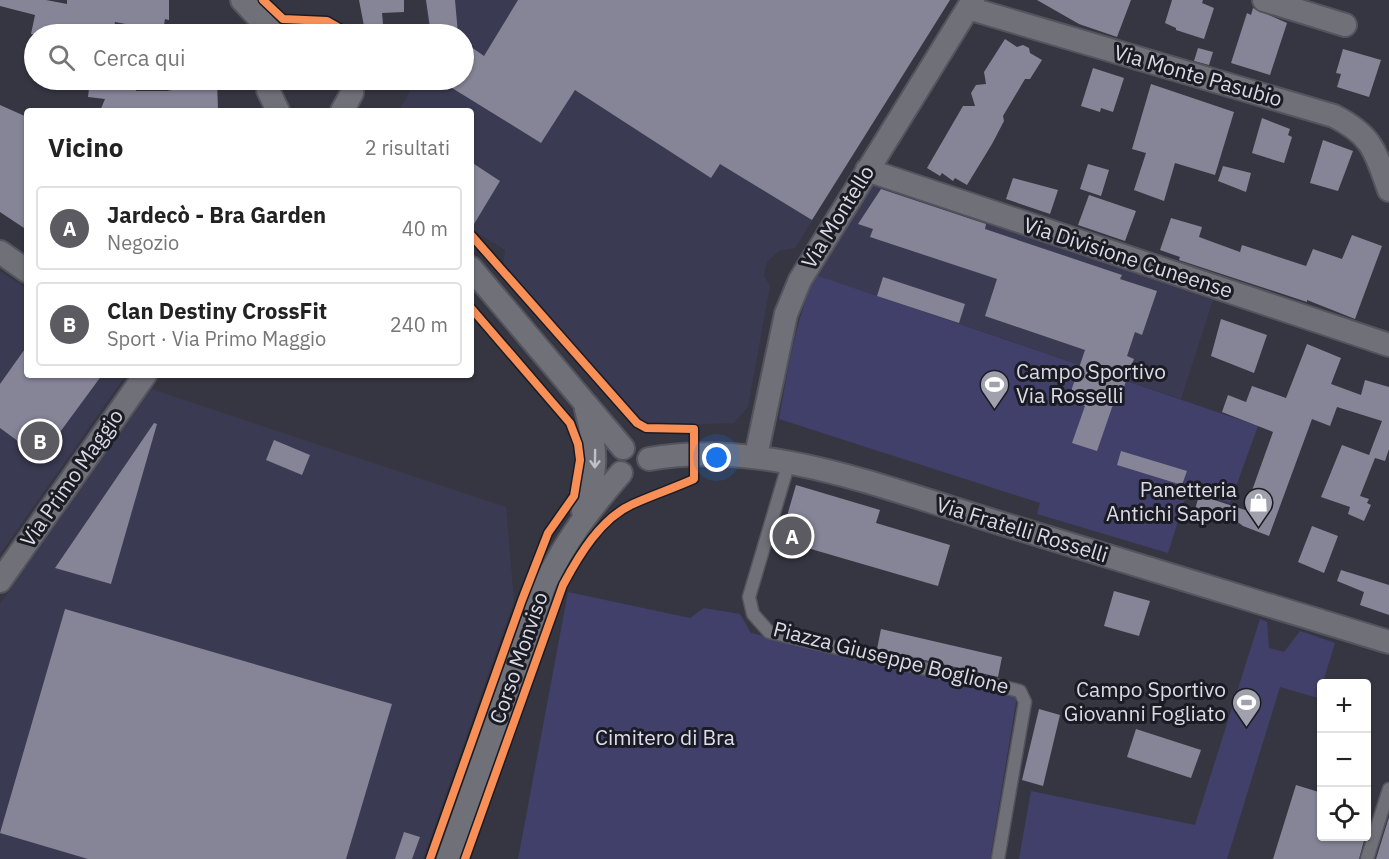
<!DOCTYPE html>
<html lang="it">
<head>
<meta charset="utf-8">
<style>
	body { margin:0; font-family:"IBM Plex Sans",sans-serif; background:#f6f6f6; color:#222 }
	.controls { position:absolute; right:18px; bottom:18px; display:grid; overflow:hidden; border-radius:6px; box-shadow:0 2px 4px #0004 }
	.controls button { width:54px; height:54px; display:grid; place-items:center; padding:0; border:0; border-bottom:2px solid #e0e0e0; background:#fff; color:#222; font:30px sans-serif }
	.you { position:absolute; left:717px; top:458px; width:21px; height:21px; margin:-15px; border:4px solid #fff; border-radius:50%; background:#1a73e8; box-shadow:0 0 0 9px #1a73e833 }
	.badge { display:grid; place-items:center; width:39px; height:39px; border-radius:50%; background:#5b5b61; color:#fff; font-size:20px; font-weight:700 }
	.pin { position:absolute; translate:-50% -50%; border:3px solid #fff; box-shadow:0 2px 6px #0006 }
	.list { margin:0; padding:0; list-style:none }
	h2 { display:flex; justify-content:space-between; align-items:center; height:78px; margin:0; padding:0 24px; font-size:26px }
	h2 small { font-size:20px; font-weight:400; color:#767676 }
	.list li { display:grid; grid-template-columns:39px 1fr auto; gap:18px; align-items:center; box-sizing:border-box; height:84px; margin:0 12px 12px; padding:0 12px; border:2px solid #e0e0e0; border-radius:6px }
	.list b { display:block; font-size:22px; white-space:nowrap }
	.list p { margin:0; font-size:20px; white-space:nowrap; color:#767676 }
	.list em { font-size:20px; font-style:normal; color:#767676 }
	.icon { flex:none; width:33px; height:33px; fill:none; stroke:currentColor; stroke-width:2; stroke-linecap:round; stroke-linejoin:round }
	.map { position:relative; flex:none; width:1389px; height:859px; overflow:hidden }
	.search { position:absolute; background:#fff; box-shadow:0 2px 4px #0004; left:24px; top:24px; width:450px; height:66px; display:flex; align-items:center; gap:15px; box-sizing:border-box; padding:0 21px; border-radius:33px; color:#767676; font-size:22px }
	.panel { position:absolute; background:#fff; box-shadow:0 2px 4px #0004; left:24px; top:108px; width:450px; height:270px; border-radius:6px }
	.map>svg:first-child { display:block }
	.built { fill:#3a3a52 }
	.green { fill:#40406a }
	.building { fill:#858597 }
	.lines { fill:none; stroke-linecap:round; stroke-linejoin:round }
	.service-casing { stroke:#54545e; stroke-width:15 }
	.minor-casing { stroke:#54545e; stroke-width:26 }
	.service { stroke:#707079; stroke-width:12 }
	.minor { stroke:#707079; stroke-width:22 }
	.cycleway-casing { stroke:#1b1b24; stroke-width:11 }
	.cycleway { stroke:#f78f57; stroke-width:8 }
	.oneway { stroke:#bfc0cb }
	.labels { text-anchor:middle; stroke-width:6; stroke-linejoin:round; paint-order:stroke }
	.street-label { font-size:21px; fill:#d9dae6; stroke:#1b1b24 }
	.poi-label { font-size:21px; fill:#d9dae6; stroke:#1b1b24; text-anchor:end }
	.park-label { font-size:21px; fill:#dddef4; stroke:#1b1b24 }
</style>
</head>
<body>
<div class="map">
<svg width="1389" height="859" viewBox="0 0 1389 859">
	<rect width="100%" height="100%" fill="#363642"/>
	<path class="built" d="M425,0H950L795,248L779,251L767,262L764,276L770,286L748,407L734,423L646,426L503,265L505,250L471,229V111H399L415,80H464V34H429Z
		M873,183L1213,300L1181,399L816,275Z
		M0,271L27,289V375H126L0,554Z
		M151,389L506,507L514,601L423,859H0V604Z"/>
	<path class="green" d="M816,275L1258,426L1230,503L1188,489L1168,553L1037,514L1040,503L779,419C788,370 795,320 816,275Z
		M568,592L690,618L704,608L740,614L751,633L1017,696L990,859H518Z
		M1260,619L1267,622L1269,648L1284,652L1300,631L1335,643L1318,698L1280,687L1227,859H1019L1031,791L1195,825Z"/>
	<path class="building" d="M0,0H46L67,4V0H169V20L165,19L163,31L115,22L113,34H31L35,15L0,6Z
		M359,0H404V12L382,13L383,24L364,26Z
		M426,0H455L458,34H431Z
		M518,0H950L812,220L720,164L711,178L575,90L541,143L439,80H464V42L484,56Z
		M1037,0H1131L1117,37L1079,24Z
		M1172,0H1203L1202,3L1214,8L1204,39L1176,30V28L1165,23Z
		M1253,8L1287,23L1270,75L1231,63L1247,13L1251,15Z
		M1005,39L1017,47L1023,45L1029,48L1030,53L1042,60L1030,79H1025L1003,116L1004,121L992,144L967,185L955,178L953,181L942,173L940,176L927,168L963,106H975L971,93L976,85L986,84L984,72Z
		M1198,48L1213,52L1209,65L1194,61Z
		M1343,49L1381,60L1369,97L1337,87L1341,74L1336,73Z
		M1093,68L1124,78L1113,112L1101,108L1100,112L1081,106Z
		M90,80H137L136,91H167L177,89V80H217L218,111H100L105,99L88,97Z
		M1151,84L1234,112L1215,175L1175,163L1164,201L1134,190L1146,153L1132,149Z
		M0,105L27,117V230L0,212Z
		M1262,118L1290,129L1288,135L1292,137L1284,163L1252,153Z
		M1323,140L1353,151L1338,191L1310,183Z
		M471,162L500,181L471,229Z
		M1088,164L1109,170L1101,196L1080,189Z
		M1223,166L1251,173L1246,192L1218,181Z
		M1013,178L1058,190L1050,214L1006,199Z
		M881,189L986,224L985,229L1122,275L1120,279L1157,291L1142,335L1135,332L1127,356L1134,359L1121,395L1117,393L1097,451L1072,443L1085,406L1068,400L1085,350L985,316L997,279L870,237L873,229L858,224Z
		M1089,195L1136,211L1125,241L1078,225Z
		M1171,218L1202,227L1199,237L1240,252L1242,245L1306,266L1313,249L1342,259L1352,235L1382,246L1355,319L1307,300V302L1179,260L1180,257L1160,250Z
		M883,277L965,304L959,323L877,296Z
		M1221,319L1267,335L1254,373L1211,356Z
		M1307,344L1341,358L1331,384L1361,395L1365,380L1389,387V449L1385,461L1375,458L1360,496L1369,499L1367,503L1371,505L1364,521L1348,514L1350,507L1321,497L1342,445L1369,455L1382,421L1337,407L1330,426L1312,419L1269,536L1243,526L1227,514L1225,520L1195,510L1199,495L1245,510L1273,432L1222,412L1228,395L1246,402L1252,386L1286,398Z
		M27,346V375H102L41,458L0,428V384Z
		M154,423L157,424L111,584L55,568Z
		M274,440L310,455L302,475L266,460Z
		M1121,451L1187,471L1182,485L1117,465Z
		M796,485L880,510L876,523L950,545L938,586L780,540Z
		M1312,526L1338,536L1324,573L1298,562Z
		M1341,570L1389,585V615L1360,605L1364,592L1337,581Z
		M1114,591L1150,601L1139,636L1104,626Z
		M65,609L392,704L346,859H88L0,833Z
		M881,629L1002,657L998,677L877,649Z
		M1039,709L1060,715L1043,786L1022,780Z
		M1136,729L1201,750L1191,778L1127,757Z
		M1296,785L1322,793V837H1365L1359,859H1273Z
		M1389,817V859H1376Z
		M404,832L420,837L412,859H395Z"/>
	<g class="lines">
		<defs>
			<path id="service" d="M789,462L749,597L753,614L769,632L1020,691L1025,702L998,859
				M1367,859L1389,789"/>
			<path id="minor" d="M242,0L274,34
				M1264,0L1345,25
				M968,8L1334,116C1373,136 1375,151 1389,190
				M268,80V90L278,111
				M342,111L352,93V80
				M867,170L1389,345
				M0,252L27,271
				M471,268L623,448
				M756,456L786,314L800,280L973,0
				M649,459C766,439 880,487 990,520C1123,560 1256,602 1389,642
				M583,511C598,472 597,450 586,409
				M0,581L145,375
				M448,859L545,584C566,540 589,510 621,473"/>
		</defs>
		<use href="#service" class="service-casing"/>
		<use href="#minor" class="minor-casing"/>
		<use href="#service" class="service"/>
		<use href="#minor" class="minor"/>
		<defs>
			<path id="cycleway" d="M263,0L283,19L327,21L350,34
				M430,859L522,600L548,533L574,496L580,460L578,444L570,423L471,308
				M465,859L563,585C579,555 601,518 633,504C653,495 674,488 694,479V429L646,428L637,423L471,235"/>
		</defs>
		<use href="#cycleway" class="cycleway-casing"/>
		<use href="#cycleway" class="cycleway"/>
	</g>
	<defs><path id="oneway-shaft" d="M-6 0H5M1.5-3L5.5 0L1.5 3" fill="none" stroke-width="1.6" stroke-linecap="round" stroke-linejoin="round" transform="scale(1.5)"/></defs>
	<use class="oneway" href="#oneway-shaft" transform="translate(595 459) rotate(91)"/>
	<defs>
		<symbol id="stadium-pin" viewBox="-11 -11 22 30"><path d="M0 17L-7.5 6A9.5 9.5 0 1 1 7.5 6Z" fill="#a0a1ad" stroke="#1b1b24"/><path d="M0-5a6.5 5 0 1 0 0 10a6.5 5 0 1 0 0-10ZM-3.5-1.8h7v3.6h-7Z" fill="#fff"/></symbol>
		<symbol id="shop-pin" viewBox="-11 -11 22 30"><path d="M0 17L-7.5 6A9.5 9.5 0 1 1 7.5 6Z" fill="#a0a1ad" stroke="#1b1b24"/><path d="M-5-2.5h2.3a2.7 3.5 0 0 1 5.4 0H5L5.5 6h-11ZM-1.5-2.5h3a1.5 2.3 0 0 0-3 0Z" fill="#fff"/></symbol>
	</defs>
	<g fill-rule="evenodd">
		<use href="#stadium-pin" x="978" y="368" width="33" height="45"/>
		<use href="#shop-pin" x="1242" y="486" width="33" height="45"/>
		<use href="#stadium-pin" x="1230" y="686" width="33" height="45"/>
	</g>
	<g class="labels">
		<g class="street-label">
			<text transform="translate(1198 76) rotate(16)" y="7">Via Monte Pasubio</text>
			<text transform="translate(838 217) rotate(-58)" y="7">Via Montello</text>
			<text transform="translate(1128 258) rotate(18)" y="7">Via Divisione Cuneense</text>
			<text transform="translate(72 478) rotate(-55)" y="7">Via Primo Maggio</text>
			<text transform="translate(1022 530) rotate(17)" y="7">Via Fratelli Rosselli</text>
			<text transform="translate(519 658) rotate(-71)" y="7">Corso Monviso</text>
			<text transform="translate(891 658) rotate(14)" y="7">Piazza Giuseppe Boglione</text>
		</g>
		<g class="poi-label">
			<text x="1016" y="379" text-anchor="start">Campo Sportivo<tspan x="1016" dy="24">Via Rosselli</tspan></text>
			<text x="1237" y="497">Panetteria<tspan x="1237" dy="24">Antichi Sapori</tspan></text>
			<text x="1226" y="697">Campo Sportivo<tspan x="1226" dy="24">Giovanni Fogliato</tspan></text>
		</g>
		<g class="park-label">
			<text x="665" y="745">Cimitero di Bra</text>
		</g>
	</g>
</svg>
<div class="controls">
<button>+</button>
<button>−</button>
<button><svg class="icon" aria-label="locate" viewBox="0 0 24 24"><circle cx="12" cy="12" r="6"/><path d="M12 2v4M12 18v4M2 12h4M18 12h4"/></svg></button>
</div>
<div class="you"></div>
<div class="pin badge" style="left:792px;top:536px">A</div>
<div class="pin badge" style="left:40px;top:441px">B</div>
<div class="search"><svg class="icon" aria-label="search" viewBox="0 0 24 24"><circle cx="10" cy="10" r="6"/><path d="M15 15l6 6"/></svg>Cerca qui</div>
<section class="panel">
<h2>Vicino<small>2 risultati</small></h2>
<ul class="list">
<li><span class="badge">A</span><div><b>Jardecò - Bra Garden</b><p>Negozio</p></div><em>40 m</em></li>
<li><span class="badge">B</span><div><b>Clan Destiny CrossFit</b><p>Sport · Via Primo Maggio</p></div><em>240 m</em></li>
</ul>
</section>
</div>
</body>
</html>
